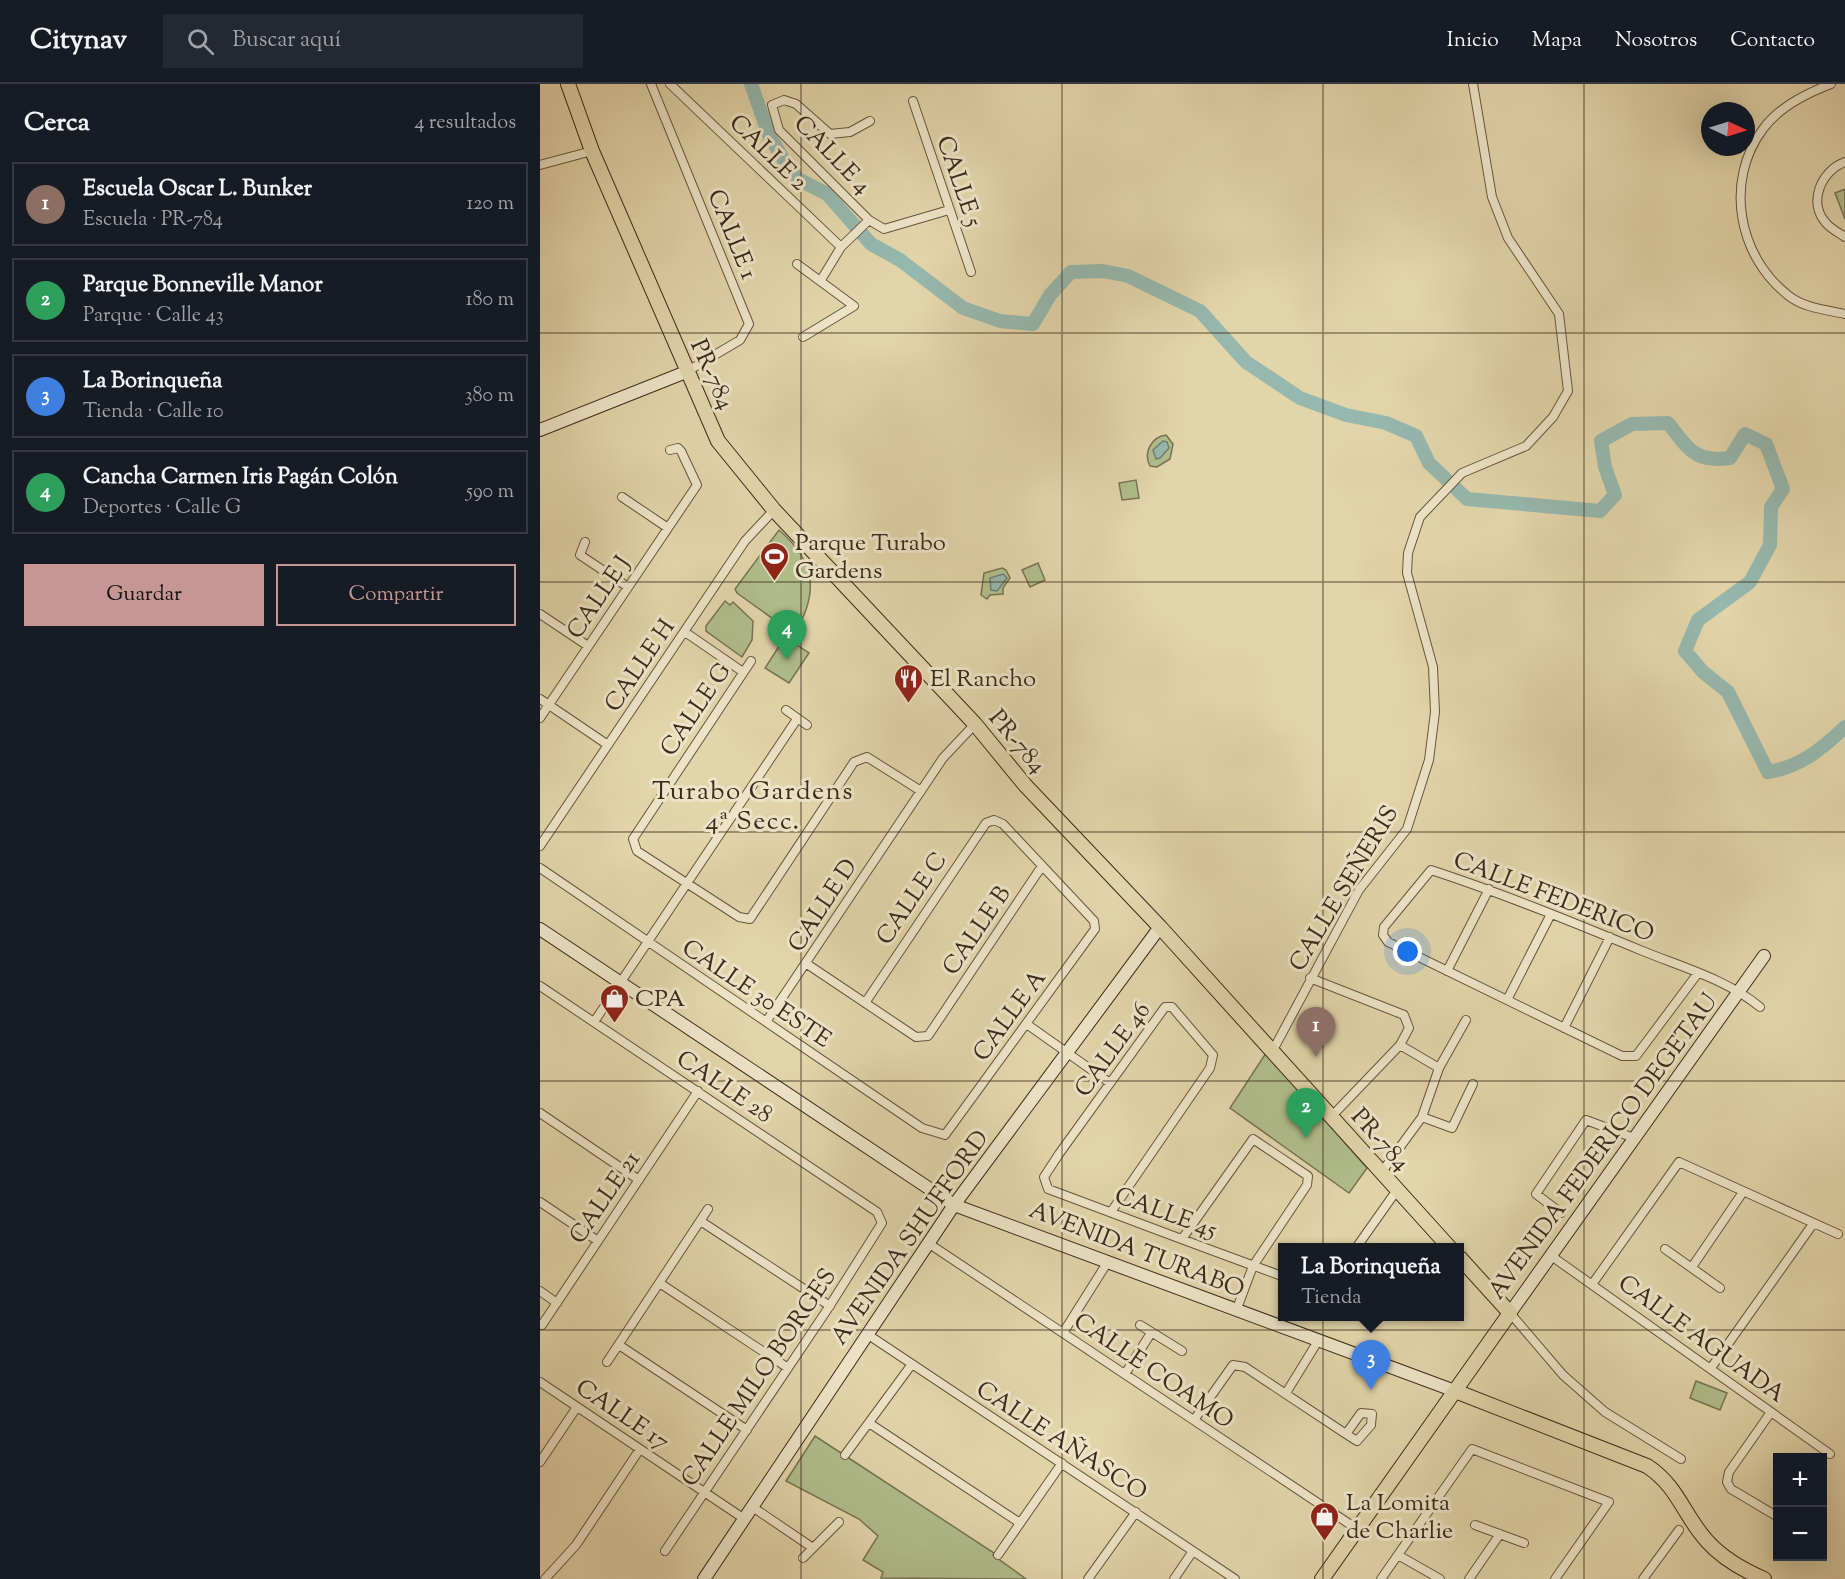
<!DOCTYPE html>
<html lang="es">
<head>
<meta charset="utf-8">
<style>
	body { margin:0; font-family:"Sorts Mill Goudy",serif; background:#242831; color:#f1f3f6 }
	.controls { position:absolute; right:18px; bottom:18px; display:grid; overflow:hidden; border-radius:0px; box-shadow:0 6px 24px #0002 }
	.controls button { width:54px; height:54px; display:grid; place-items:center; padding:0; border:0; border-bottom:2px solid #363941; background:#171b24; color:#f1f3f6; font:30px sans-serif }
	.compass { position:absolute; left:1161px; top:18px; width:54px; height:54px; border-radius:50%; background:#171b24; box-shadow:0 6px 24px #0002; rotate:94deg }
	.you { position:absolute; left:868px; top:868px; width:21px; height:21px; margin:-15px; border:4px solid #fff; border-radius:50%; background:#1a73e8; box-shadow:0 0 0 9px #1a73e833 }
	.badge { display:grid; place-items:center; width:39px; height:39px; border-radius:50%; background:#c59692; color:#fff; font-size:20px; font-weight:700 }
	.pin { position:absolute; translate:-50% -50px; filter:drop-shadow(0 2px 3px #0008) }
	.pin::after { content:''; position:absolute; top:32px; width:21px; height:18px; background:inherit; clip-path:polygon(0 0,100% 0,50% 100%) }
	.popup { position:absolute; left:738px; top:1159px; width:186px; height:78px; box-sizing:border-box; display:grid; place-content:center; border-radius:0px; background:#171b24; filter:drop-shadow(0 2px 4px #0005); font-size:20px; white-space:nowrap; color:#9ea1a6 }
	.popup b { font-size:22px; color:#f1f3f6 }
	.popup::after { content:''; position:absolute; left:50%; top:100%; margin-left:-12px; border:12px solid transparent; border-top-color:#171b24 }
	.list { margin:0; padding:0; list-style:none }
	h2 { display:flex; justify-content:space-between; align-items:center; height:78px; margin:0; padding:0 24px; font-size:26px }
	h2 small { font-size:20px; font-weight:400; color:#9ea1a6 }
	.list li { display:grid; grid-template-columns:39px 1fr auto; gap:18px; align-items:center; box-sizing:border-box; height:84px; margin:0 12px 12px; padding:0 12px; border:2px solid #363941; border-radius:0px }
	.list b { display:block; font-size:22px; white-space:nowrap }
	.list p { margin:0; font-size:20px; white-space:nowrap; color:#9ea1a6 }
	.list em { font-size:20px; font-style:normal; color:#9ea1a6 }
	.actions { display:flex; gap:12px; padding:18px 24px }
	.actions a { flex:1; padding:14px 0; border:2px solid #c59692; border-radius:0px; text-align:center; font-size:21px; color:#c59692 }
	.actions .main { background:#c59692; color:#111 }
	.icon { flex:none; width:33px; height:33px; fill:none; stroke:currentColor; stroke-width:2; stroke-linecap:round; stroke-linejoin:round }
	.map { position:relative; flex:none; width:1305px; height:1495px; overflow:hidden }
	header { display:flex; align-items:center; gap:36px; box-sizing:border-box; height:84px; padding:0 30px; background:#171b24; border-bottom:2px solid #363941 }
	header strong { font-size:28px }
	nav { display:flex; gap:33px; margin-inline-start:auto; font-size:21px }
	.search { width:420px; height:54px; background:#242831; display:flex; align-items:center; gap:15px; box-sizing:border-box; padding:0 21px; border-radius:0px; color:#9ea1a6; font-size:22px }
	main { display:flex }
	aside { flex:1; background:#171b24 }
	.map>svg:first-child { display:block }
	.green { fill:#b0be8b; stroke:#767452; stroke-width:1.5 }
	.water { fill:#96b8ae; stroke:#727f73; stroke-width:1.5 }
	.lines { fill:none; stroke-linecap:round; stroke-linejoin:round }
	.river { stroke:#96b8ae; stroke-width:14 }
	.street-casing { stroke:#66553e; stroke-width:10 }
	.secondary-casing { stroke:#3c2a1a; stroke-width:14 }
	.primary-casing { stroke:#3c2a1a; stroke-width:16 }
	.street { stroke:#ede4c8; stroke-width:8 }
	.secondary { stroke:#ede4c8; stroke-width:12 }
	.primary { stroke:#e3d5aa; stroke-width:14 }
	.grid { fill:none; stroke:#3c2a1a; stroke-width:1.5; stroke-opacity:0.55 }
	.labels { text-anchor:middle; stroke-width:6; stroke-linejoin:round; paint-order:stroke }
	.street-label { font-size:24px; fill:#3c2a1a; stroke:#ede4c8 }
	.poi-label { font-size:24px; fill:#3c2a1a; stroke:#ede4c8; text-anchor:start }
	.neighbourhood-label { font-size:26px; letter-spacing:1.5px; fill:#3c2a1a; stroke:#ede4c8 }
</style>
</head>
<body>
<header>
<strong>Citynav</strong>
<div class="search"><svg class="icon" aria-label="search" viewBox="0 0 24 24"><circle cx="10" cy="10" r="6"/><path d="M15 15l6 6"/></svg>Buscar aquí</div>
<nav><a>Inicio</a><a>Mapa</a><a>Nosotros</a><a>Contacto</a></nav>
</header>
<main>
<aside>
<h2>Cerca<small>4 resultados</small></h2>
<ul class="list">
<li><span class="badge" style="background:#8d6e63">1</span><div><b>Escuela Oscar L. Bunker</b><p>Escuela · PR-784</p></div><em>120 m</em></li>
<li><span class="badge" style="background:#2e9e5b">2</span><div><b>Parque Bonneville Manor</b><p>Parque · Calle 43</p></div><em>180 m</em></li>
<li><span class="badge" style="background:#3f7fe0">3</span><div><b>La Borinqueña</b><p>Tienda · Calle 10</p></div><em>380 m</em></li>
<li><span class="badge" style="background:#2e9e5b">4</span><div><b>Cancha Carmen Iris Pagán Colón</b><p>Deportes · Calle G</p></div><em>590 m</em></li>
</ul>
<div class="actions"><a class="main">Guardar</a><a>Compartir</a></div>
</aside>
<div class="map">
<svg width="1305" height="1495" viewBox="0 0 1305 1495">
	<rect width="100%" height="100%" fill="#e3d5aa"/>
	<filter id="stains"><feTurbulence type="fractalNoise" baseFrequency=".00333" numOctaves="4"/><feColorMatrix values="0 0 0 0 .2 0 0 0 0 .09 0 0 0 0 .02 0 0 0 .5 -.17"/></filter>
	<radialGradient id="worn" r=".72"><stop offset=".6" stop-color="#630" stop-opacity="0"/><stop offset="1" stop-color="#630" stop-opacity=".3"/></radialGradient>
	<path class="green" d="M1305,105V135L1295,109Z
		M626,351L633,360L630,375L617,383L610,382C603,369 611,353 626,351Z
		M596,396L599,414L582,416L579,399Z
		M239,446C275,477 280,508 254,550L197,509L195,505Z
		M498,479L505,496L490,503L482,486Z
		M462,484L466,486L470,494L463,504V510L450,511L447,515L441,511L444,489Z
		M185,517L190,521L193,518L213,537L212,556L202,573L166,547V542Z
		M245,553L269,569L249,599L225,584Z
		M726,969L827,1084L809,1109L690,1024Z
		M1156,1297L1187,1309L1180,1326L1150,1314Z
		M275,1352L454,1469L453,1471L486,1495L341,1494L343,1488L323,1476L338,1452L319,1435L246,1397Z"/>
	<path class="water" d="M623,357L627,358L629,364L620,374L616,375L613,366Z
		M463,490L467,494L457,507L451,506L450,494Z"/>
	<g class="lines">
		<path class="river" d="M211,0L229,51L246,80L258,95L287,110L331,160L360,176L423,224L460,237L493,240L510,211L531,188L563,187L588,192L660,227L706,278L760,314L806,331L846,339L876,352L889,379L927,415L1060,427L1075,411L1065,383L1061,357L1092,340L1128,339C1148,364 1154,379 1190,374L1205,350L1226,360L1243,405L1231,423L1230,461L1210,498L1158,536L1145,567L1163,588L1188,608L1228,688C1260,683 1282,665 1305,643"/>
		<defs>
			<path id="street" d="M111,0L209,240L200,256L146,288
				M130,0L301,163
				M1291,0C1267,9 1239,23 1223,45C1184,97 1198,173 1249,212C1264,224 1287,226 1305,230
				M373,17L431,188
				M330,37L310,48L290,50L256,20L244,16L232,21L239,46L329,136L344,145L409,126
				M1305,78C1282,86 1267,118 1286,139C1291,145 1299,149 1305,153
				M0,81L52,67
				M257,180L314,222L263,253
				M281,196L301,163L329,136
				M82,413L128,444
				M45,458L40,471L88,503
				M0,530L48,562
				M145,548L203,588
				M211,577L93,755L97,767L199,833L210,835L314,678L327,673L381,707
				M0,615L68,661
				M246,626L267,641
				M0,634L157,401L141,367L138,364L130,366
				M0,762L205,457L234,426
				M0,784L382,1044L405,1051L555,845L554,837L463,740L454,736L446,739L325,919
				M267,880L376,953L388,952L502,782
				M907,887L949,805
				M1158,889L1096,972H1082L848,858L843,851L844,843L891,786C964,810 1035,839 1105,868C1145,884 1187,896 1220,923
				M770,894L864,931L869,944L860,961L791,1033
				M0,902L337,1128L342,1139L287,1226L125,1467
				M967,916L1011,830
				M54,938L257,635
				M226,938L403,674L435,640
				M488,941L570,999
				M1024,944L1070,853
				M860,961L899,984
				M732,968L819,806L867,745L889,676L895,628L893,583L867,489L868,469L880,433L922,389L986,362L1013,333L1028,307L1019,230L968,154L952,113L933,0
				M0,1029L99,1096
				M882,1033L912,1044L933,1000
				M841,1089L882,1033L899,984L926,936
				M0,1118L58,1157
				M571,1128L670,984L673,971L632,923H625L519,1070L504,1093L508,1105C586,1134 664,1164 742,1192
				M1021,1129L996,1110L1046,1036L1094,1054
				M162,1138L290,1222
				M642,1155L713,1055L768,1092L767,1101L713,1182L696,1227
				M388,1159L817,1445
				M816,1164L857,1106
				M1125,1165L1180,1204
				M1010,1171L1290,1370
				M1152,1183L1203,1108
				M1053,1199L1139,1078L1298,1150
				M121,1200L248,1284
				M0,1207L17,1219
				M970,1229L1023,1291L1065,1328L1141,1375
				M2,1241L158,1007
				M600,1241L642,1267
				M523,1249L567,1179
				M327,1250L695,1495
				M79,1261L207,1346
				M67,1278L168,1125
				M1171,1284L1273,1140
				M585,1290L611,1249
				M0,1298L203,1434
				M746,1309L778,1257
				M1231,1328L1189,1388L1187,1398L1191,1405L1238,1433
				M821,1329L832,1330L831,1341L817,1357L806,1350Z
				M654,1336L693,1281L705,1283L806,1350
				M329,1339L480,1439
				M305,1371L372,1280
				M0,1378L37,1323
				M211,1422L273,1464
				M935,1441L984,1459
				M458,1471L522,1379
				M858,1471L900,1495
				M263,1474L299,1438
				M5,1495L36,1461L100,1365
				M548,1495L596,1428
				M634,1495L653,1467
				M841,1495L932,1365L1069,1418L1015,1495
				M929,1495L960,1450
				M1103,1495L1139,1446"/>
			<path id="secondary" d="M0,346L146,288
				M0,845L414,1121L915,1307
				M970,1229L1224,872
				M164,1495L414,1121L620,843"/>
			<path id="primary" d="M28,0L52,67L178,357L234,426L435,640L485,701L620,843L910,1164
				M915,1307L1107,1382C1138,1402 1144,1432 1167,1457C1183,1475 1203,1486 1224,1495
				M782,1495L970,1229L920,1174"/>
		</defs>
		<use href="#street" class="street-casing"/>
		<use href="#secondary" class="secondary-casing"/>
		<use href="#primary" class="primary-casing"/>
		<use href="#street" class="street"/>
		<use href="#secondary" class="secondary"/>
		<use href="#primary" class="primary"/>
	</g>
	<path class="grid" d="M261,0V1495M522,0V1495M783,0V1495M1044,0V1495M0,249H1305M0,498H1305M0,748H1305M0,997H1305M0,1246H1305"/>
	<defs>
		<symbol id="stadium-pin" viewBox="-11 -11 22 30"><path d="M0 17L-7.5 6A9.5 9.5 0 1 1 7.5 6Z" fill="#8f2418" stroke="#ede4c8"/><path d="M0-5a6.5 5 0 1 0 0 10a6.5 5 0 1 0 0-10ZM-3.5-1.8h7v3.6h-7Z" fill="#fff"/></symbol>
		<symbol id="restaurant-pin" viewBox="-11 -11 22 30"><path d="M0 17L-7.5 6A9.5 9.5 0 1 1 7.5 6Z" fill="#8f2418" stroke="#ede4c8"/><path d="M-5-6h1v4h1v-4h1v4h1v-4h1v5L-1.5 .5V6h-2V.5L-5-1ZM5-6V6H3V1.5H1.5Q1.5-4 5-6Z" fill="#fff"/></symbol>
		<symbol id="shop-pin" viewBox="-11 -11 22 30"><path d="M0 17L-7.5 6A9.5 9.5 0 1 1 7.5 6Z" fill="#8f2418" stroke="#ede4c8"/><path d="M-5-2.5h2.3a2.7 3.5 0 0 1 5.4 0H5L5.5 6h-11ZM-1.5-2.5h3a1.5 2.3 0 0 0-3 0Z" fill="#fff"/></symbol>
	</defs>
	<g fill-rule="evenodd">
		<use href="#stadium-pin" x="218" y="456" width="33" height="45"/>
		<use href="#restaurant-pin" x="352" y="578" width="33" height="45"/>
		<use href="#shop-pin" x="58" y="898" width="33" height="45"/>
		<use href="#shop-pin" x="768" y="1416" width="33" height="45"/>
	</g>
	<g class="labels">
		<g class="street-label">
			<text transform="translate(229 68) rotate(44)" y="8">CALLE 2</text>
			<text transform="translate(293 70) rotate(46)" y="8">CALLE 4</text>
			<text transform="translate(420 97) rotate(71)" y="8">CALLE 5</text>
			<text transform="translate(193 150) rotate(68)" y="8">CALLE 1</text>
			<text transform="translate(173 290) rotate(66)" y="8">PR-784</text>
			<text transform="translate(58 513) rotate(-56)" y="8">CALLE J</text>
			<text transform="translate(99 581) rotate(-56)" y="8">CALLE H</text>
			<text transform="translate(155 625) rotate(-56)" y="8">CALLE G</text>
			<text transform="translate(478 657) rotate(50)" y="8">PR-784</text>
			<text transform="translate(803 804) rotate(-59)" y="8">CALLE SEÑERIS</text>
			<text transform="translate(1014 812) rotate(21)" y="8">CALLE FEDERICO</text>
			<text transform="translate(371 814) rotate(-56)" y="8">CALLE C</text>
			<text transform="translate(282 821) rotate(-57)" y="8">CALLE D</text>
			<text transform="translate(436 846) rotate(-56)" y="8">CALLE B</text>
			<text transform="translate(217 909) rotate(34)" y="8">CALLE 30 ESTE</text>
			<text transform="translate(469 931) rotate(-54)" y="8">CALLE A</text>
			<text transform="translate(572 965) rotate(-54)" y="8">CALLE 46</text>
			<text transform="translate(185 1002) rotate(34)" y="8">CALLE 28</text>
			<text transform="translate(841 1055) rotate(48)" y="8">PR-784</text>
			<text transform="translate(1062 1062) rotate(-54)" y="8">AVENIDA FEDERICO DEGETAU</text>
			<text transform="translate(64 1113) rotate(-56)" y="8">CALLE 21</text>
			<text transform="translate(626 1128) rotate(20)" y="8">CALLE 45</text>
			<text transform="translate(369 1153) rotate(-55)" y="8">AVENIDA SHUFFORD</text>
			<text transform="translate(597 1165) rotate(21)" y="8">AVENIDA TURABO</text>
			<text transform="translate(1162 1254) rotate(36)" y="8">CALLE AGUADA</text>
			<text transform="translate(614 1286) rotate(34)" y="8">CALLE COAMO</text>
			<text transform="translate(218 1293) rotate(-56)" y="8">CALLE MILO BORGES</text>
			<text transform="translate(83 1330) rotate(34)" y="8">CALLE 17</text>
			<text transform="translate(522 1356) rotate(33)" y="8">CALLE AÑASCO</text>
		</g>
		<g class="poi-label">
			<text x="255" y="466">Parque Turabo<tspan x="255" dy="28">Gardens</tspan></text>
			<text x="390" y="602">El Rancho</text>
			<text x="95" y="922">CPA</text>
			<text x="806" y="1426">La Lomita<tspan x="806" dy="28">de Charlie</tspan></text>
		</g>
		<g class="neighbourhood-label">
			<text x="213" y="715">Turabo Gardens<tspan x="213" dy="30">4ª Secc.</tspan></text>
		</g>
	</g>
	<rect width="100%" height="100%" filter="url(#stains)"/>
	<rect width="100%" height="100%" fill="url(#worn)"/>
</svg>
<div class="controls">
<button>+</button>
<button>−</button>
</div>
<svg class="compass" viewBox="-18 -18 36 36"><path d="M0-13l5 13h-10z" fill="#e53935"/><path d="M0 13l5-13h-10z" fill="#9ea1a6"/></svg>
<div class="you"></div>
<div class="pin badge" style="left:776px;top:973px;background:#8d6e63">1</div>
<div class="pin badge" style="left:766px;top:1054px;background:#2e9e5b">2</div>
<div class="pin badge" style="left:831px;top:1306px;background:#3f7fe0">3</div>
<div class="popup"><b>La Borinqueña</b>Tienda</div>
<div class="pin badge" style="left:247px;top:576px;background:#2e9e5b">4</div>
</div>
</main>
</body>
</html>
